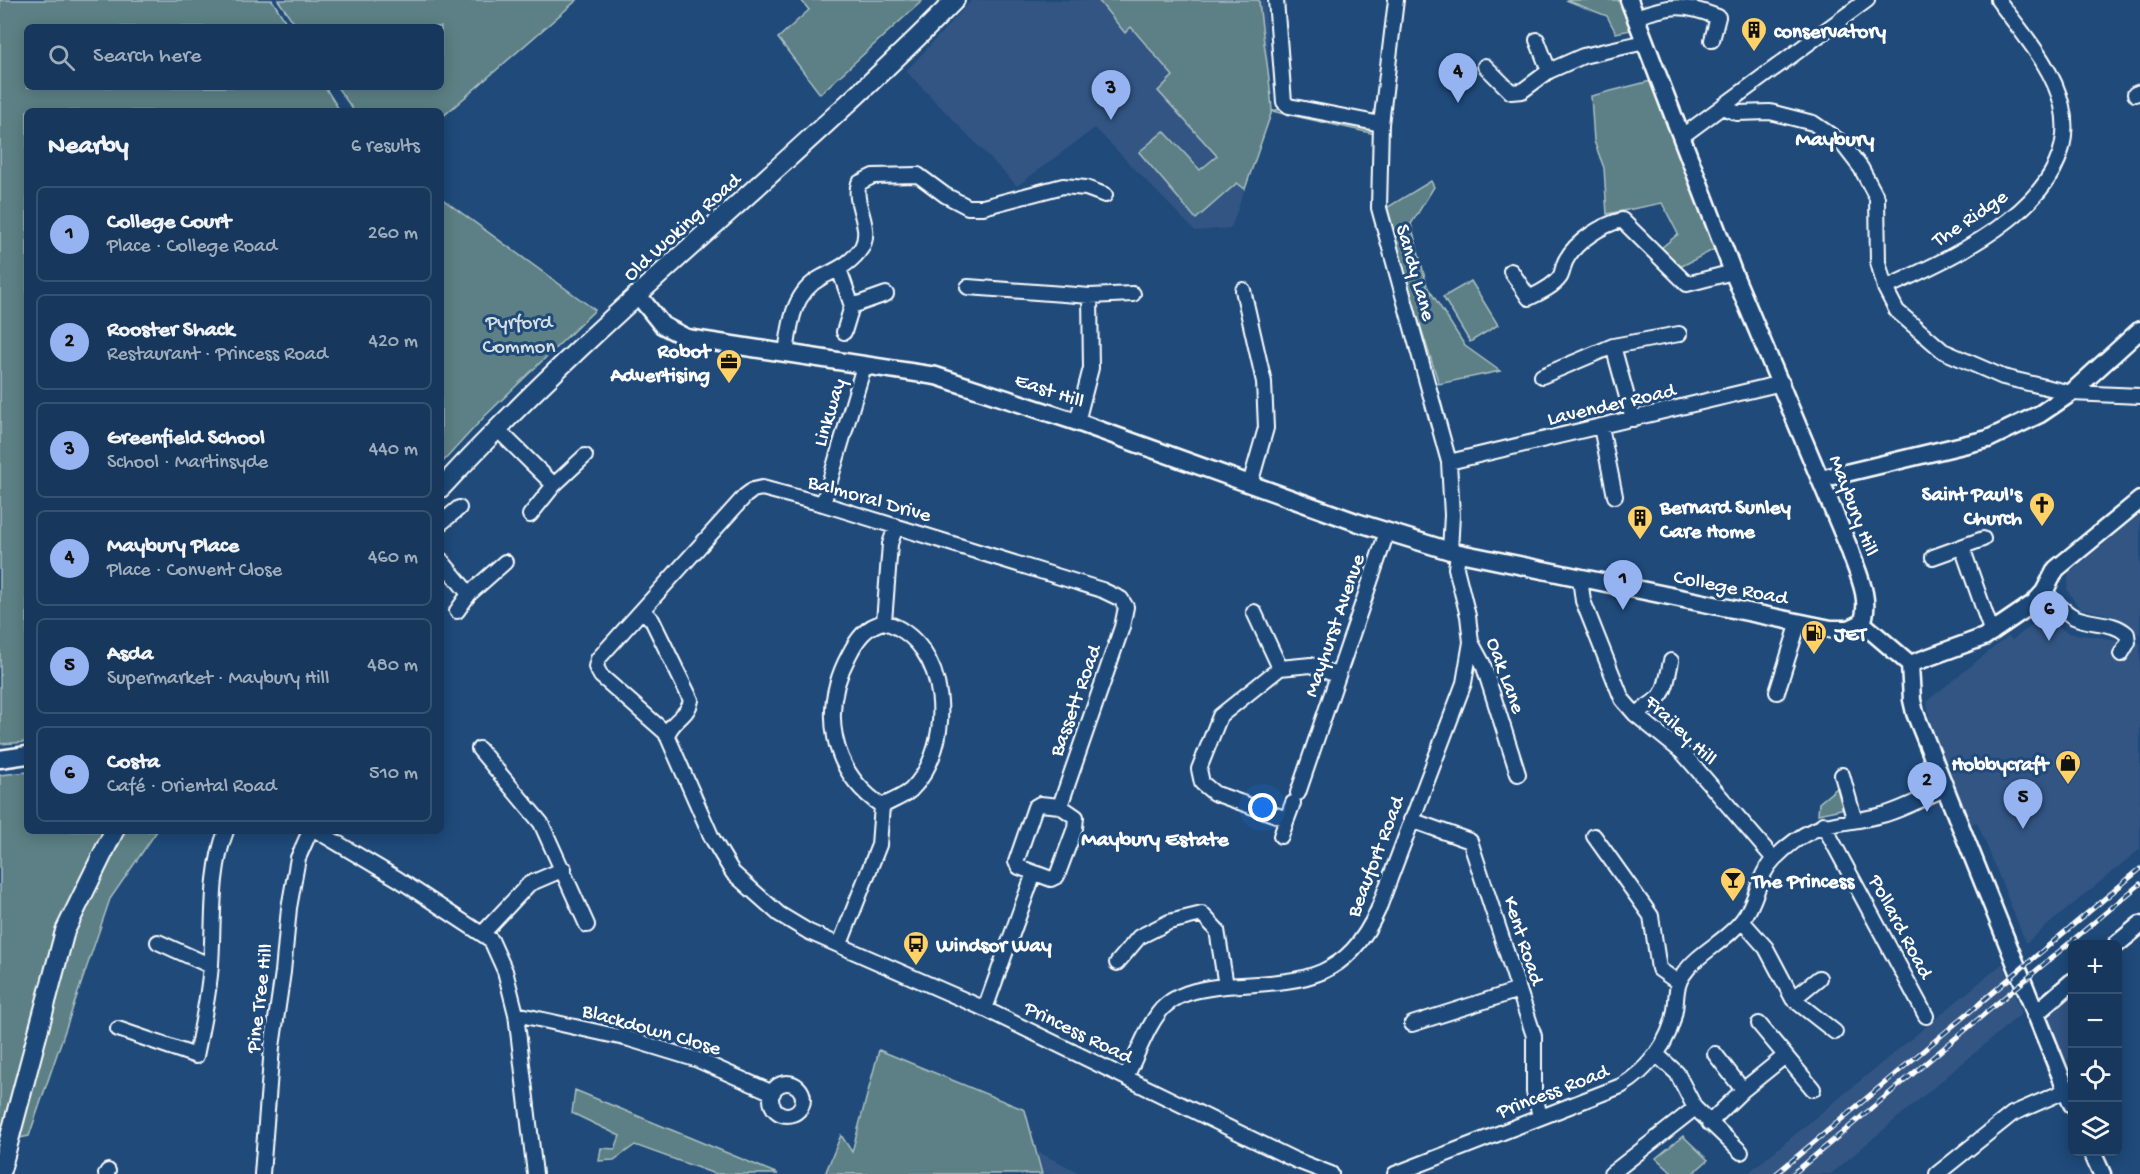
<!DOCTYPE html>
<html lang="en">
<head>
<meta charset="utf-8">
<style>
	body { margin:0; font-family:"Gochi Hand",sans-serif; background:#244365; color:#f1f3f6 }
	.controls { position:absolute; right:18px; bottom:18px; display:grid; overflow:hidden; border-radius:9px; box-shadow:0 3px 15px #0003 }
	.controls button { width:54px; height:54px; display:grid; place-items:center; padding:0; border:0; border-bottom:2px solid #365272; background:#17385c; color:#f1f3f6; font:30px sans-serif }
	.you { position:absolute; left:1263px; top:808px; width:21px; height:21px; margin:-15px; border:4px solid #fff; border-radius:50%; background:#1a73e8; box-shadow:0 0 0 9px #1a73e833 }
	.badge { display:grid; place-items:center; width:39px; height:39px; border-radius:50%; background:#95b2f1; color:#111; font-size:20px; font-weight:700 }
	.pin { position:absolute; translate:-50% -50px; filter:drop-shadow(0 2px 3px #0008) }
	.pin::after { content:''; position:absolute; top:32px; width:21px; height:18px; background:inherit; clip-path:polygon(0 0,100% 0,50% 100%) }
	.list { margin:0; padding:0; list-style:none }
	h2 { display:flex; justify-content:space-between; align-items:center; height:78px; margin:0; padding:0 24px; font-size:26px }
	h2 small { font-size:20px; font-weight:400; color:#9eacbb }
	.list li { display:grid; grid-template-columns:39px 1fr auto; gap:18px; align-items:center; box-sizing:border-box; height:96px; margin:0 12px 12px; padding:0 12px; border:2px solid #365272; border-radius:9px }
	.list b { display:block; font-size:22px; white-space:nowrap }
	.list p { margin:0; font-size:20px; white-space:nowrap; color:#9eacbb }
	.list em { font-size:20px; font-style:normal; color:#9eacbb }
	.icon { flex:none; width:33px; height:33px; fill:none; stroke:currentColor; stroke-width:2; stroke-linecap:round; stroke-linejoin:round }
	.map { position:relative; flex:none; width:2140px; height:1174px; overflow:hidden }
	.search { position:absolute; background:#17385c; box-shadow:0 3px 15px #0003; left:24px; top:24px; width:420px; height:66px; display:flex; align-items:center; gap:15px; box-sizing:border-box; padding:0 21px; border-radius:9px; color:#9eacbb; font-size:22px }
	.panel { position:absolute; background:#17385c; box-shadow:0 3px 15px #0003; left:24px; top:108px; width:420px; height:726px; border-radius:9px }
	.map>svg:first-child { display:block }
	.built { fill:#325584 }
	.green { fill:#5b8085; stroke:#adc0c2; stroke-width:1.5 }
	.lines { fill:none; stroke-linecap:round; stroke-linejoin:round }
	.minor-casing { stroke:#fff; stroke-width:18 }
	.tertiary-casing { stroke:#fff; stroke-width:21 }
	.secondary-casing { stroke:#fff; stroke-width:22 }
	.minor { stroke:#1f4a7a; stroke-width:14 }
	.tertiary { stroke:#1f4a7a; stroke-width:16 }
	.secondary { stroke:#1f4a7a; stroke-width:18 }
	.rail-casing { stroke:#fff; stroke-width:5 }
	.rail { stroke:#1f4a7a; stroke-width:3; stroke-dasharray:9; stroke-linecap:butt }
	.labels { text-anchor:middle; stroke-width:6; stroke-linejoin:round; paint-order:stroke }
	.poi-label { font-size:21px; font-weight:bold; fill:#fff; stroke:#1f4a7a; text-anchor:start }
	.street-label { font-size:21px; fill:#fff; stroke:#1f4a7a }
	.park-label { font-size:21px; fill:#d6dfe0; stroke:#1f4a7a }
	.neighbourhood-label { font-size:22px; font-weight:bold; fill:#fff; stroke:#1f4a7a }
</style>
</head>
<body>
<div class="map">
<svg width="2140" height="1174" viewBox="0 0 2140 1174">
	<rect width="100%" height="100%" fill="#1f4a7a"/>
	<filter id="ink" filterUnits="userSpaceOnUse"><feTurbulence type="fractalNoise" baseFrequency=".0167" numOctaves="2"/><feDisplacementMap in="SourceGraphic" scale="12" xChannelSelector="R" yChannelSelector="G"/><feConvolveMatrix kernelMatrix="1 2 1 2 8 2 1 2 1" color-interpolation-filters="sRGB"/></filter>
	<g filter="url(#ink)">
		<path class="built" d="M972,0H1265L1272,111L1231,228L1195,231L1095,128L1017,186L906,71Z
			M2140,514V635L2113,616L2079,608L2067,590L2069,573Z
			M2042,618L2069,633L2140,643V849L2026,943L1977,822L1970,825L1929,718L1927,701L2008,636L2012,640Z
			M2003,963L2022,1013L1831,1174H1747Z
			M2072,994V1059L2065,1061L2048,1019L2050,1013Z
			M1038,1152L1083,1174H1043Z"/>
		<path class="green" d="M0,0H272L289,27H27V87H325L340,111H27V742L0,744Z
			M278,0H577L441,118V111H354L337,87H441V27H297Z
			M801,0H923L820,94L778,38L809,10Z
			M1098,0H1259C1262,38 1270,73 1272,111L1284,108L1370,126L1375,134L1272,111L1245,189L1237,183L1196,219L1139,152L1164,131L1200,170L1217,156L1158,91L1173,76L1131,27L1125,33Z
			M1566,0H1621L1631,30L1616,33L1607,16Z
			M1651,81L1715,249L1680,267L1661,248L1678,234L1662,203L1607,214L1604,168L1594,141L1591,96Z
			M1431,181L1434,187L1411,224L1427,286L1465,346L1500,371L1439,384L1383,210Z
			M441,198L595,310L485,416L441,464Z
			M1471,281L1498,325L1470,342L1443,297Z
			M27,772V831H157L110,899L29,1136L0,1142V775Z
			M1837,788L1841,791L1844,805L1841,809L1818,814L1819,803Z
			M879,1050L1025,1110L1042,1174H825L841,1135L852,1152Z
			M575,1090L778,1174H715L635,1145L614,1160L599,1161L601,1148L615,1149L620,1136L572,1113Z
			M1683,1136L1708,1160L1692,1174H1673L1656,1158Z"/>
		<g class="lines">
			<defs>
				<path id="minor" d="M1276,0L1284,102L1289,106L1381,124
					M1396,0L1381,124L1379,208L1449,462L1452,515L1450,551
					M1635,17C1672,5 1682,3 1718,17L1712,40
					M1537,40L1549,71
					M1485,66L1511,92L1522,91L1549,71L1583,56L1645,42
					M2135,94L2140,92
					M1722,107L1737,113L1770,112L1813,123L1841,142L1861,168L1877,198L1878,262L1885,288L1897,311L1943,351L2003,377L2071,393L2140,396
					M1681,137L1867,0
					M839,269L852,306L844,332
					M1511,271L1529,298C1539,293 1553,287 1560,277C1563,272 1563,265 1566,260C1576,241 1602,225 1622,220L1687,284L1733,272
					M968,287L1090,296
					M1885,288C1954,257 2084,200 2062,106C2053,66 2021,32 1998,0
					M1243,290L1264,382L1266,428L1250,484
					M852,306L886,294
					M1613,346L1679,334
					M786,354C790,325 792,293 822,277C838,269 852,263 862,247C873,226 852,203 859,183L873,176L918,175L945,195L968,207H983L1063,186L1086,188L1105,195
					M1542,376L1613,346L1633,419
					M1077,422L1091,368L1090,296L1133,294
					M1601,427L1615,496
					M496,428L554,485
					M1449,462L1782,383
					M823,504L864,366
					M530,515L554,485L585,456
					M441,523L459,508
					M1962,547L1992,633
					M1458,554L1456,568L1468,616L1471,642L1483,664L1518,774
					M1933,557L1983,539
					M441,560L469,594
					M1580,578L1583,601L1622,699L1635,714L1682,752L1774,859
					M2044,592C2054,601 2063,611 2074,617C2092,625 2113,621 2127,634L2128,642L2121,654
					M642,610L652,620L691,700C688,717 671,720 667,736
					M457,611L469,594L505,562
					M1254,612L1280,668
					M884,622C951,642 956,745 911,790C903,797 891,801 882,806C830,771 820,709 849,655C857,639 866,626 884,622Z
					M884,622L890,544L896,526
					M1777,692L1799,622
					M1635,714C1665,696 1664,696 1671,661
					M479,749L541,823L587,925
					M1842,775L1854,818
					M1298,793L1387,532
					M1293,803L1287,819L1214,793L1202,783L1199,769L1220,716L1280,668L1311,665L1336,675
					M1040,804L1060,806L1076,817L1075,828L1057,876L1051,879L1019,867L1016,862L1035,807Z
					M1060,806L1122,627L1126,607L1121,599L1102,590L823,504L762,488L753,490L745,496L598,659L596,667L601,676L666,733L712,838L733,873L779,914L809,932L985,1009L1295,1160L1331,1174
					M1411,820L1470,841L1534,1036V1092L1540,1116
					M1823,824L1926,1016
					M317,831L398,879L491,940L505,971L516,1014L535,1174
					M1281,836L1287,819
					M1594,836L1651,916L1659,969L1679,983
					M1742,921L1766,948L1793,999L1835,1032
					M482,934L529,884L564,869
					M158,942L211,966
					M840,944L879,845L882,806
					M1117,963L1139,937L1169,922L1202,914L1217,930L1226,986
					M1793,999L1819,978
					M985,1009L1034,873
					M516,1014L629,1039L698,1060L773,1093
					M1412,1024L1519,990
					M1759,1024L1813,1089
					M118,1029L196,1056C202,1026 209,995 211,964C214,921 210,872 226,831
					M1656,1054L1677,1073L1695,1108L1741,1152
					M1715,1054L1743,1090
					M1126,1077C1136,1058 1150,1018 1166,1005C1182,991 1206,988 1226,986C1298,981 1345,984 1378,910L1464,683L1471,642
					M771 1099a16 16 0 1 1 32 0a16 16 0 1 1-32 0Z
					M1709,1123L1743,1090L1785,1056
					M106,1174L108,1171
					M262,1174L272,1047L283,972L289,908L298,858L310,831
					M1395,1174L1621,1086C1648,1070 1670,1042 1675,1010C1677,998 1675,986 1683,975C1698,952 1727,941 1743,919C1758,900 1757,876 1774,859C1817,816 1835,828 1886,814C1906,808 1925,797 1945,789
					M1611,1174L1695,1108
					M1937,1174L2012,1114L2067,1090"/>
				<path id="tertiary" d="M1629,0L1733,272L1849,548C1857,572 1872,599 1862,623
					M638,295L662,325L687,338L936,376L1077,422L1356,522L1450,551L1831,629H1849L1862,623
					M1821,479L1988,439L2040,414L2071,393L2140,330
					M1862,623L1910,664L1912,700L1915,713L2072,1104
					M1910,664L1984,637L2034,603L2044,592L2056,569L2140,500
					M0,759L27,755
					M2117,944L2140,925
					M2035,1014L2072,982
					M2092,1152L2102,1174"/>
				<path id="secondary" d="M441,488C601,314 789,168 955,0
					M0,1174L65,931L114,831"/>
			</defs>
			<use href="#minor" class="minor-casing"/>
			<use href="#tertiary" class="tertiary-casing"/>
			<use href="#secondary" class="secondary-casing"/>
			<use href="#minor" class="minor"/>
			<use href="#tertiary" class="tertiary"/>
			<use href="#secondary" class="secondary"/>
			<defs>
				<path id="rail" d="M1776,1174L2140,869
					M1793,1174L2140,884"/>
			</defs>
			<use href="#rail" class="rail-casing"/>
			<use href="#rail" class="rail"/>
		</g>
	</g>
	<defs>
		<symbol id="building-pin" viewBox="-11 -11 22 30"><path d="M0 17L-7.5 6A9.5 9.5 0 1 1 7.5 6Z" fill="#ffd166" stroke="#1f4a7a"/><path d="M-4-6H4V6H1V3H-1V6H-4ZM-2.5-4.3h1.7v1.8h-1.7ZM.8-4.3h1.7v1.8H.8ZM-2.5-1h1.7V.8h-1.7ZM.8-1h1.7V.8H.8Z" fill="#111"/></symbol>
		<symbol id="office-pin" viewBox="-11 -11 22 30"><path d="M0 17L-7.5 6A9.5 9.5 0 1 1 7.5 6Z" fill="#ffd166" stroke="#1f4a7a"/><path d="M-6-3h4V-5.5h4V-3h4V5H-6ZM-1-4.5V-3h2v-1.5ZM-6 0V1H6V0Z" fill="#111"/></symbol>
		<symbol id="church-pin" viewBox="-11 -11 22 30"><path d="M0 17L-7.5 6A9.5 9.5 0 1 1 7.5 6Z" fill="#ffd166" stroke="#1f4a7a"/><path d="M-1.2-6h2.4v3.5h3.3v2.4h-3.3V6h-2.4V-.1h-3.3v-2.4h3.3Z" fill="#111"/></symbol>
		<symbol id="fuel-pin" viewBox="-11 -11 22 30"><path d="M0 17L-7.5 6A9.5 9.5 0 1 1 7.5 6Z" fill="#ffd166" stroke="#1f4a7a"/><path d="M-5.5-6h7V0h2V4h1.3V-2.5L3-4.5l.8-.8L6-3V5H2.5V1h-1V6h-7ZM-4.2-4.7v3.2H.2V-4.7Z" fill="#111"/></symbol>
		<symbol id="shop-pin" viewBox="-11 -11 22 30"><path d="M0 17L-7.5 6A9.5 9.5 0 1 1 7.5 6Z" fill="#ffd166" stroke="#1f4a7a"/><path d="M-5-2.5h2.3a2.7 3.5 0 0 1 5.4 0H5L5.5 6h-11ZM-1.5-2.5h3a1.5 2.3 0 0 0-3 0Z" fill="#111"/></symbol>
		<symbol id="bar-pin" viewBox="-11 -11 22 30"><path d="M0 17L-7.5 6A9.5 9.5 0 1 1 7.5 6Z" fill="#ffd166" stroke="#1f4a7a"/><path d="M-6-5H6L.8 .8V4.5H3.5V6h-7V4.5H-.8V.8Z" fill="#111"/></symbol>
		<symbol id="bus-pin" viewBox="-11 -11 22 30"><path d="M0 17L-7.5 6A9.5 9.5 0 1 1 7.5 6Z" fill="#ffd166" stroke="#1f4a7a"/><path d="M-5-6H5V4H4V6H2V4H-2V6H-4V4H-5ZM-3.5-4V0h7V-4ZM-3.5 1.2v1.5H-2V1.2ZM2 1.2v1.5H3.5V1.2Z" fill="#111"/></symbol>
	</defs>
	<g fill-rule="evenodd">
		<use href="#building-pin" x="1739" y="15" width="30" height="40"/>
		<use href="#office-pin" x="714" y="347" width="30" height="40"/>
		<use href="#church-pin" x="2027" y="490" width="30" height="40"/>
		<use href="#building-pin" x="1625" y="503" width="30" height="40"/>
		<use href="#fuel-pin" x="1799" y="618" width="30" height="40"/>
		<use href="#shop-pin" x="2053" y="748" width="30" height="40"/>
		<use href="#bar-pin" x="1718" y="865" width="30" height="40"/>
		<use href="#bus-pin" x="901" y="929" width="30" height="40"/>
	</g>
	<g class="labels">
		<g class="poi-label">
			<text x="1774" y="37">conservatory</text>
			<text x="710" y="357" text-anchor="end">Robot<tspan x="710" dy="24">Advertising</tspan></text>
			<text x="2022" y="500" text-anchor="end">Saint Paul's<tspan x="2022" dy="24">Church</tspan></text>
			<text x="1660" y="513">Bernard Sunley<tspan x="1660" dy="24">Care Home</tspan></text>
			<text x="1834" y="640">JET</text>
			<text x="2048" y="770" text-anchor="end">Hobbycraft</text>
			<text x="1752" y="887">The Princess</text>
			<text x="936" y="951">Windsor Way</text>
		</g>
		<g class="street-label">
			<text transform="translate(1969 217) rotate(-34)" y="7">The Ridge</text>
			<text transform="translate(681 226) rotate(-42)" y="7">Old Woking Road</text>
			<text transform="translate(1417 272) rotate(74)" y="7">Sandy Lane</text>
			<text transform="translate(1050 389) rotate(19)" y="7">East Hill</text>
			<text transform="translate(1611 403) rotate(-13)" y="7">Lavender Road</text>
			<text transform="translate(828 412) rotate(-73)" y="7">Linkway</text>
			<text transform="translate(870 497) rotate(16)" y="7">Balmoral Drive</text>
			<text transform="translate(1855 505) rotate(69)" y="7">Maybury Hill</text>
			<text transform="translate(1731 586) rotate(11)" y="7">College Road</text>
			<text transform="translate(1333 625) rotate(-71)" y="7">Mayhurst Avenue</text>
			<text transform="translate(1507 675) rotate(70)" y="7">Oak Lane</text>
			<text transform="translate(1074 700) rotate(-70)" y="7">Bassett Road</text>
			<text transform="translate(1682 729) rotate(44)" y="7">Frailey Hill</text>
			<text transform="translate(1374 856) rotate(-69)" y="7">Beaufort Road</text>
			<text transform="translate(1902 926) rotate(62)" y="7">Pollard Road</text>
			<text transform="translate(1525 940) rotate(72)" y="7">Kent Road</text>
			<text transform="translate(258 998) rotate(-83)" y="7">Pine Tree Hill</text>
			<text transform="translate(652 1028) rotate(16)" y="7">Blackdown Close</text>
			<text transform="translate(1079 1031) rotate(26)" y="7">Princess Road</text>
			<text transform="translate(1552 1090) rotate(-21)" y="7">Princess Road</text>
		</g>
		<g class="park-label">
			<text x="519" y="328">Pyrford<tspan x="519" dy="24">Common</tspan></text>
		</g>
		<g class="neighbourhood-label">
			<text x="1835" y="145">Maybury</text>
			<text x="1155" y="845">Maybury Estate</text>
		</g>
	</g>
</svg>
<div class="controls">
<button>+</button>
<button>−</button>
<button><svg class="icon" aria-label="locate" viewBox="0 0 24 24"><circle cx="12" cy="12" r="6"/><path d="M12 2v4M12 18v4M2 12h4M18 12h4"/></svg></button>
<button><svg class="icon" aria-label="layers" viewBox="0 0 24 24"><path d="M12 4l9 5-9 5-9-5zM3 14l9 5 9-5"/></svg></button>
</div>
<div class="you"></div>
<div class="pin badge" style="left:1623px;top:610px">1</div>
<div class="pin badge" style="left:1927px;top:812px">2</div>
<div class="pin badge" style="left:1111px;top:120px">3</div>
<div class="pin badge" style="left:1458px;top:103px">4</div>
<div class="pin badge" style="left:2023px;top:829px">5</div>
<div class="pin badge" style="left:2049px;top:641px">6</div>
<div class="search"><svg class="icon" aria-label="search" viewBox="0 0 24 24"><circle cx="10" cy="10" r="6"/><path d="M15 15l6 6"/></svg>Search here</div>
<section class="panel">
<h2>Nearby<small>6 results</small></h2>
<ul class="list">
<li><span class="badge">1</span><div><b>College Court</b><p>Place · College Road</p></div><em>260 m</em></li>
<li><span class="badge">2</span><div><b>Rooster Shack</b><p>Restaurant · Princess Road</p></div><em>420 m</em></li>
<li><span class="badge">3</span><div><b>Greenfield School</b><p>School · Martinsyde</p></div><em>440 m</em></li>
<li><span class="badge">4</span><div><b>Maybury Place</b><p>Place · Convent Close</p></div><em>460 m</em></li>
<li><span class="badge">5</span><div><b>Asda</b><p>Supermarket · Maybury Hill</p></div><em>480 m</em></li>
<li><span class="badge">6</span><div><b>Costa</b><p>Café · Oriental Road</p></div><em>510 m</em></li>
</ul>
</section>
</div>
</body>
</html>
